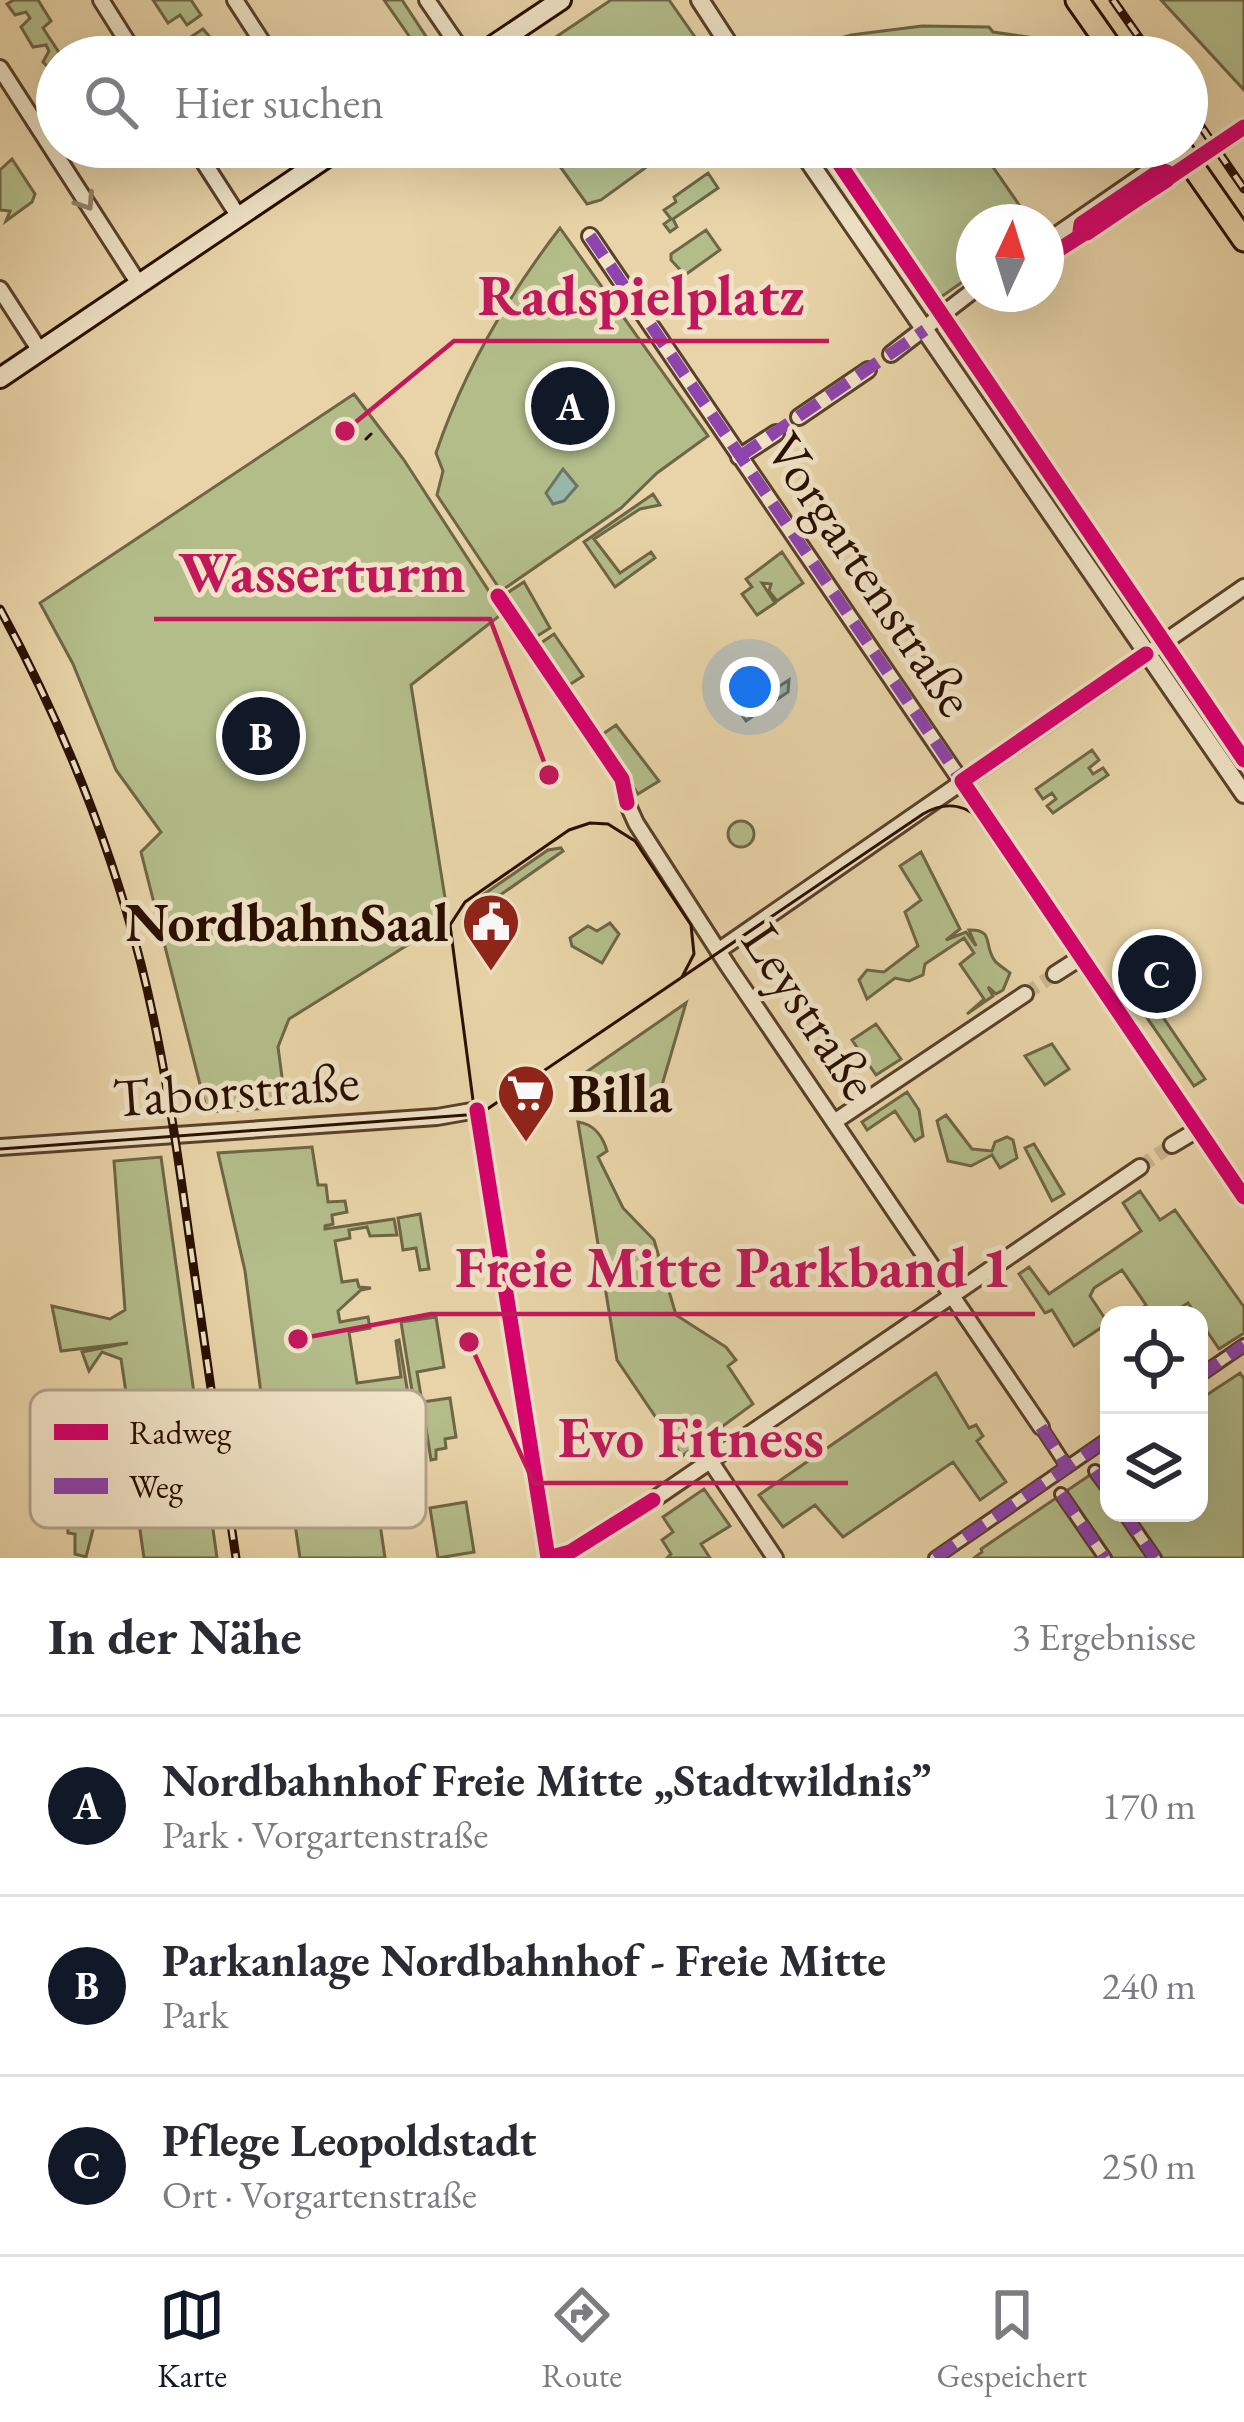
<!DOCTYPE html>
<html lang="de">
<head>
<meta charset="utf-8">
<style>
	body { margin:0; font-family:"EB Garamond",serif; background:#f7f7f7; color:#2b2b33 }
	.controls { position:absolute; right:36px; bottom:36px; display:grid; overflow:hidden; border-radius:24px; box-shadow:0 12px 48px #0002 }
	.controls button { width:108px; height:108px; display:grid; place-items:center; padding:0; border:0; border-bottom:3px solid #e1e1e2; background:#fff; color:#2b2b33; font:60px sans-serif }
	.compass { position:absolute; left:956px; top:204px; width:108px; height:108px; border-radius:50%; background:#fff; box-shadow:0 12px 48px #0002; rotate:4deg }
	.you { position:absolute; left:750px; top:687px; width:42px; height:42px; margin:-30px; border:9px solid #fff; border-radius:50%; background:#1a73e8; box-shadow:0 0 0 18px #1a73e833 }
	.badge { display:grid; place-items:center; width:78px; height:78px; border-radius:50%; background:#111827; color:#fff; font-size:39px; font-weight:700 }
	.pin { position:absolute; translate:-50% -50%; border:6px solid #fff; box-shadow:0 3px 12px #0006 }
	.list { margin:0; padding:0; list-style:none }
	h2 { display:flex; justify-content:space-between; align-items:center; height:156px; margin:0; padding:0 48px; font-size:51px }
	h2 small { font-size:39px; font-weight:400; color:#7c7c81 }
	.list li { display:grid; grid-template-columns:78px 1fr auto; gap:36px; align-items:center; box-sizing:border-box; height:180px; padding:0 48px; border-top:3px solid #e1e1e2 }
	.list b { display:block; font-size:45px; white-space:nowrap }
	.list p { margin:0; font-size:39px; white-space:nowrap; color:#7c7c81 }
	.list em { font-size:39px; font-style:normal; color:#7c7c81 }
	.icon { flex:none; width:66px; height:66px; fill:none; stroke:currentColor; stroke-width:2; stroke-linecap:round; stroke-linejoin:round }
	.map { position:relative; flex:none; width:1244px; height:1558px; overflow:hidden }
	.search { position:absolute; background:#fff; box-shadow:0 12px 48px #0002; left:36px; right:36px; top:36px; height:132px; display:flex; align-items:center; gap:30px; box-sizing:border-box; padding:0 42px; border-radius:66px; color:#7c7c81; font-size:45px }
	.sheet { height:696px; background:#fff }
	nav { display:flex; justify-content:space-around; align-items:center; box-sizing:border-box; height:168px; border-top:3px solid #e1e1e2; background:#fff; font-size:33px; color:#7c7c81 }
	nav a { display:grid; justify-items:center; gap:6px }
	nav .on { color:#111827 }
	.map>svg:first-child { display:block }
	.green { fill:#b3bd8a; stroke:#6e6645; stroke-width:3 }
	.water { fill:#97b8aa; stroke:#6b7466; stroke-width:3 }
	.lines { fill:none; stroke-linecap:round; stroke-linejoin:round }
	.minor-tunnel { stroke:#cbb68f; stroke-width:14; stroke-dasharray:14 7; stroke-linecap:butt }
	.pedestrian-casing { stroke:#59402a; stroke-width:16 }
	.minor-casing { stroke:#59402a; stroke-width:20 }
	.tertiary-casing { stroke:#59402a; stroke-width:22 }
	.secondary-casing { stroke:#290e00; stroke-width:24 }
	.primary-casing { stroke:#290e00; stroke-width:27 }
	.pedestrian { stroke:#f0e3c6; stroke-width:10 }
	.minor { stroke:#f0e3c6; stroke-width:14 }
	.tertiary { stroke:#f0e3c6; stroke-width:16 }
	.secondary { stroke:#f0e3c6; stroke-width:18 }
	.primary { stroke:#e8d4a8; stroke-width:21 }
	.tram { stroke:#290e00; stroke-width:3 }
	.rail-casing { stroke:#290e00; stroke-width:9 }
	.rail { stroke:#f0e3c6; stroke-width:4.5; stroke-dasharray:14; stroke-linecap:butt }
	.quiet { stroke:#8e44ad; stroke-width:12; stroke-dasharray:24 12; stroke-linecap:butt }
	.cycleway-casing { stroke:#f0e3c6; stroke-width:22 }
	.cycleway { stroke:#d6006c; stroke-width:15 }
	.oneway { stroke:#96836d }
	.labels { text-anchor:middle; stroke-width:10; stroke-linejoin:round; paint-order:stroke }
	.street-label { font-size:54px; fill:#290e00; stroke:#f0e3c6 }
	.poi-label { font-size:54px; font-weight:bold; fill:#290e00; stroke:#f0e3c6; text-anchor:end }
	.key { fill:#f0e3c6; stroke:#b4a38b; stroke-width:3 }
	.key-label { font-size:33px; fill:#290e00 }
	.leader { fill:none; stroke:#c2185b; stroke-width:4.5 }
	.callout-dot { fill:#c2185b; stroke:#f0e3c6; stroke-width:4.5 }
	.callout-label { font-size:57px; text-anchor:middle; font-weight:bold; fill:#c2185b; stroke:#f0e3c6; stroke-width:10; stroke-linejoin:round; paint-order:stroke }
</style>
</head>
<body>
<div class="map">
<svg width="1244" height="1558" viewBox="0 0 1244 1558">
	<rect width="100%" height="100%" fill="#e8d4a8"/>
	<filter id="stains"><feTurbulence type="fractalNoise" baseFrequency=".00167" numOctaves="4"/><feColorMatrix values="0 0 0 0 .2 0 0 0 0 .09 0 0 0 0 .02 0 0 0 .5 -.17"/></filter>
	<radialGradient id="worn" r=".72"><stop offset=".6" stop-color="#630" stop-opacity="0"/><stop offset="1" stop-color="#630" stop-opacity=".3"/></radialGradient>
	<path class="green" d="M14,0H38L51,21L43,28L62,57H57V76L43,62L49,51L46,45L33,47L21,27L30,18L26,12L15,15L7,4Z
		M153,0H191L201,15L187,25L180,15L168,23Z
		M384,0H402L427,38L416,46Z
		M611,0H669L709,57H526Z
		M1161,0H1244V90Z
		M922,26L989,27L993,32L1083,45L1087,57L974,53L898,57L776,56L851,35Z
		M203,29L220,49L207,57H190L183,42Z
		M546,147H674L601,200L587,204Z
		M836,147H979L1031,222H974V274L938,299Z
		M12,159L35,194L32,202L6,221L10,211L0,210V170Z
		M708,173L718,188L673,219L677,227L670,232L664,224L671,219L664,210L676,202L674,197Z
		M560,228L708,436L657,473L621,508L501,591L437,495L443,471L436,453C464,370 507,297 560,228Z
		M706,230L720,250L685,275L671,260V254Z
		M354,394L404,460L503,613L411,685L446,904L438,926L289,1019L278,1047L286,1107L207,1112L141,852L161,832L116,770L73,664L40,603Z
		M653,494L660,505L640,509L594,539L620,573L651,552L655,558L615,587L584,542Z
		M782,552L803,583L777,601L769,591L771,584L762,583L775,603L757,615L742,594L752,587L746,579Z
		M524,582L550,628L534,638L504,595Z
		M554,634L583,676L566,687L538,645Z
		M789,680L788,692L746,721L740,712Z
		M616,725L659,781L638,794L600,736Z
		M1092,750L1099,760L1089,768L1093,774L1103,768L1108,775L1053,813L1047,806L1056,799L1052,793L1043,799L1036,789Z
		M728 834a13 13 0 1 1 26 0a13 13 0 1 1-26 0Z
		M561,848L563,851L476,912L474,901L548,850Z
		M921,852L960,929L946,940L966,932L976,946L969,930C995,929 983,946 995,961C996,963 1009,972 1010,973L1003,990L996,994L988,987L993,996L967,1014L984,999L960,964L974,953L964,938L925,964L923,975L909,981L895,978L867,999L859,980L867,970L884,972L918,946L905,912L921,900L900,866Z
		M610,923L619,934L602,963L572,946L570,938L588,926L597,931Z
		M1135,976L1205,1079L1194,1086L1123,983Z
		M686,1003L662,1085L631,1109L577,1101L572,1082Z
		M876,1024L901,1059L876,1075L852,1040Z
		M1052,1044L1069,1069L1045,1085L1025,1056Z
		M907,1092L919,1110L923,1136L915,1141L895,1111L867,1130L862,1122Z
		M946,1115L972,1149L992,1151L995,1142L1007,1137L1013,1140L1017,1158L1000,1168L992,1155L971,1166L948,1161L937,1121Z
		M578,1122C594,1124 603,1137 607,1151L598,1157L623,1208L654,1240L676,1315L726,1347L736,1360L728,1366L753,1404L682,1456L617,1360Z
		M1034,1144L1064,1194L1052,1201L1025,1148Z
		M312,1147L318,1185H326L328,1202L345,1201L347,1212L332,1215L333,1224L325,1226V1229L394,1219L397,1235L370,1236L367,1227L349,1230L350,1238L335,1241L342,1282L357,1280L359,1287L371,1288L361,1290L338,1311L340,1322L368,1317L370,1328L349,1332L357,1383L401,1377L396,1341L399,1340L409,1400L354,1410L356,1417L359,1413L397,1406L398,1416L359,1430L366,1468L398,1469L396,1474L365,1479L384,1495L381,1501H369L370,1507L399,1503L401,1513L379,1517L385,1558H300L295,1524L298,1513L290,1511L285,1476L270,1462L245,1271L218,1153Z
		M161,1157L217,1558H144L136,1502L102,1494L86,1557L75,1554V1534L68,1533L67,1504L77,1482L140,1485L139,1479L101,1477L100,1473L125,1465V1474L130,1473L132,1427L128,1402L133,1401L127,1399L121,1359L102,1352L89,1371L82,1352L128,1343L61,1351L52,1306L110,1319L125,1310L114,1161Z
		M1140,1191L1160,1220L1175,1210L1244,1307V1333L1219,1349L1188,1303L1169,1315H1133L1146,1305L1122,1270L1094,1288L1090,1296L1108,1323L1074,1346L1052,1310L1045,1313L1019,1274L1029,1267L1049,1294L1141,1231L1123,1203Z
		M420,1214L429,1269L420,1270L416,1248L403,1250L398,1218Z
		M436,1317L444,1367L417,1372L421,1396L413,1397L401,1322Z
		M936,1373L969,1428L976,1425L983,1436L977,1441L1006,1482L980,1500L953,1462L843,1537L815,1505L783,1527L759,1495Z
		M1240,1373L1244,1379V1558H974L982,1552L981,1549L1109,1462V1513H1199V1400Z
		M450,1398L456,1437L445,1439L446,1448L436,1450V1459L431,1460L422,1402Z
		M704,1489L730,1526L701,1544L710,1558H667L671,1554L662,1540L673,1532L663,1517Z
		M466,1502L474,1552L438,1558L430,1508Z"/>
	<path class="water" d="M563,469L577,486L564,501L553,504L546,493Z"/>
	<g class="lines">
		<path class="minor-tunnel" d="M1025,994L1055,974
			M1140,1167L1172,1145"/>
		<defs>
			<path id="pedestrian" d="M1199,1376L1244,1345
				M1041,1427L1067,1467
				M1095,1471L1109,1490
				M1061,1494L1105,1558
				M1124,1513L1155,1558
				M935,1558L1109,1438"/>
			<path id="minor" d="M101,0L137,57
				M235,0L272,57
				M427,0L466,57
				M0,68L139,284
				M194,147L239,217
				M590,236L1244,1197
				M1046,242L1181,149
				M0,289L40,351
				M891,354L974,290
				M799,417L868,370
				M739,457L776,433
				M627,803L636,823L728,966L1041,1427
				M718,951L1244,587
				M1055,974L1080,958
				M834,1122L1025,994
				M1172,1145L1197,1130
				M0,1147L437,1117L477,1110L548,1558
				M711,1462L775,1558
				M653,1500L1140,1167"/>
			<path id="tertiary" d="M700,0L737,57
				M799,147L1244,794"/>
			<path id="secondary" d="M476,57L561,0
				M0,378L342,147"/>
			<path id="primary" d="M1077,0L1117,57
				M1179,147L1244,240"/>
		</defs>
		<use href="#pedestrian" class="pedestrian-casing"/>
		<use href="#minor" class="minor-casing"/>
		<use href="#tertiary" class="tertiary-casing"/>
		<use href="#secondary" class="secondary-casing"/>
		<use href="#primary" class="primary-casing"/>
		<use href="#pedestrian" class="pedestrian"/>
		<use href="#minor" class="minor"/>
		<use href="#tertiary" class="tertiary"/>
		<use href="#secondary" class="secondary"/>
		<use href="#primary" class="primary"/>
		<path class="tram" d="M366,439L371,434
			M0,1149L480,1114L923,814C947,800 967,804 986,825L1244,1203
			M545,1558L479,1146L450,925L465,902L569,830L590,823L608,824L635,841L691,925L694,954L682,977"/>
		<defs>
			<path id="rail" d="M1113,0L1153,57
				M1187,106L1244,189
				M0,609C61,721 109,840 141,964C164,1055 177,1149 190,1242C205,1347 220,1453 236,1558"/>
		</defs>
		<use href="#rail" class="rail-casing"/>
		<use href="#rail" class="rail"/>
		<path class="quiet" d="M590,236L962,781
			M739,457L925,330
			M1199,1376L1244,1345
			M1041,1427L1067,1467
			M1095,1471L1109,1490
			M1061,1494L1105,1558
			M1124,1513L1155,1558
			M935,1558L1109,1438"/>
		<defs>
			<path id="cycleway" d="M828,147L1244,760
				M1046,258L1167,180V172L1161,170L1081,224L1080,231L1087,233L1244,127
				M498,596L622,779L627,803
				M1146,654L962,781L1244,1197
				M477,1110L548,1558L570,1552L653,1500"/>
		</defs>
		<use href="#cycleway" class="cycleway-casing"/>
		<use href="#cycleway" class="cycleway"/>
	</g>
	<defs><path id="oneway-chevron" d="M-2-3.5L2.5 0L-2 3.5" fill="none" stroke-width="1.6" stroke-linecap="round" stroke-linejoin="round" transform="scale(3)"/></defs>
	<use class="oneway" href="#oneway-chevron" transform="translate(86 202) rotate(57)"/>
	<defs>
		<symbol id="civic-pin" viewBox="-11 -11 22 30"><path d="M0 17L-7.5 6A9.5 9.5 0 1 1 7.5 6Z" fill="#8f2418" stroke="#f0e3c6"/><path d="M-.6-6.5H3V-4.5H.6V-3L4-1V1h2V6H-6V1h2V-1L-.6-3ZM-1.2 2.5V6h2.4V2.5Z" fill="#fff"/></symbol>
		<symbol id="supermarket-pin" viewBox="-11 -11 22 30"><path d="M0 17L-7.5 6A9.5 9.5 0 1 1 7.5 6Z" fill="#8f2418" stroke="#f0e3c6"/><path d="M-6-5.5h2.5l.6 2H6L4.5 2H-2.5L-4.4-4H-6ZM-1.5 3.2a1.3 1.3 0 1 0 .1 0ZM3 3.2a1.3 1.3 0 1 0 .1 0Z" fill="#fff"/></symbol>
	</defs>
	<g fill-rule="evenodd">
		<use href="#civic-pin" x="458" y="889" width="66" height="90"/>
		<use href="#supermarket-pin" x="493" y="1060" width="66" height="90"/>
	</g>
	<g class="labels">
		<g class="street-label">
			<text transform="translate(871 574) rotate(56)" y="19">Vorgartenstraße</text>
			<text transform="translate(811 1011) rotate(56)" y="19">Leystraße</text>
			<text transform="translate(236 1089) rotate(-4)" y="19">Taborstraße</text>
		</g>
		<g class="poi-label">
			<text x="449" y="941">NordbahnSaal</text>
			<text x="568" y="1112" text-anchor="start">Billa</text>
		</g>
	</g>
	<rect x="30" y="1390" width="396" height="138" rx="18" class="key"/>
	<rect x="54" y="1424" width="54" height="16" fill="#d6006c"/>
	<rect x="54" y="1478" width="54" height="16" fill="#8e44ad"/>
	<g class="key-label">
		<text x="129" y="1444">Radweg</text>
		<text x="129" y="1498">Weg</text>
	</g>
	<path class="leader" d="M345 431L454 341H829M549 775L490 619H154M298 1339L431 1314H1035M469 1342L534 1483H848"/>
	<g class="callout-dot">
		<circle cx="345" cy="431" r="12"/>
		<circle cx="549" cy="775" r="12"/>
		<circle cx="298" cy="1339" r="12"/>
		<circle cx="469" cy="1342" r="12"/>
	</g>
	<g class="callout-label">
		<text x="641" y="315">Radspielplatz</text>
		<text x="322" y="592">Wasserturm</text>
		<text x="733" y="1287">Freie Mitte Parkband 1</text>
		<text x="691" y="1457">Evo Fitness</text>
	</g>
	<rect width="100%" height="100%" filter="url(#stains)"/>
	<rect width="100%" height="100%" fill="url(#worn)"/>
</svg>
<div class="controls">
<button><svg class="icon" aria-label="locate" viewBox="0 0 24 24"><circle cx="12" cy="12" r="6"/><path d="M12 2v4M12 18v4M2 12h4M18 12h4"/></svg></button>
<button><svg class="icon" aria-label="layers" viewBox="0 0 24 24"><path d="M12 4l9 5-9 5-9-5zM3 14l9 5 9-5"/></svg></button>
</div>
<svg class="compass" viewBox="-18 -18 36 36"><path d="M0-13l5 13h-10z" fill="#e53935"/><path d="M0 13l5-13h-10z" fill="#7c7c81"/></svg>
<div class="you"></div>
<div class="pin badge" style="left:570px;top:406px">A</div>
<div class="pin badge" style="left:261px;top:736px">B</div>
<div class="pin badge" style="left:1157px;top:974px">C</div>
<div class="search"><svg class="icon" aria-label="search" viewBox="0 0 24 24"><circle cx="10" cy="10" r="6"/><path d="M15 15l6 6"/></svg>Hier suchen</div>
</div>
<section class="sheet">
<h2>In der Nähe<small>3 Ergebnisse</small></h2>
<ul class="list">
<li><span class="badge">A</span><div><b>Nordbahnhof Freie Mitte „Stadtwildnis”</b><p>Park · Vorgartenstraße</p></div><em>170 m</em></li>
<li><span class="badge">B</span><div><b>Parkanlage Nordbahnhof - Freie Mitte</b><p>Park</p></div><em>240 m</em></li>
<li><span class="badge">C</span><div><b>Pflege Leopoldstadt</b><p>Ort · Vorgartenstraße</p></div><em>250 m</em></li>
</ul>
</section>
<nav>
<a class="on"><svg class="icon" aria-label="map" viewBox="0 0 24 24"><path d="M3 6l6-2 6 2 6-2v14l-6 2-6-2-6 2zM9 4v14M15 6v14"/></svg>Karte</a>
<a><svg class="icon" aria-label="directions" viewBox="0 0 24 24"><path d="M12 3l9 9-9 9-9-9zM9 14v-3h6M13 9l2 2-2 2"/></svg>Route</a>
<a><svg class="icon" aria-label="saved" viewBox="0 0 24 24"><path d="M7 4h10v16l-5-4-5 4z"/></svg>Gespeichert</a>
</nav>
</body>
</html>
